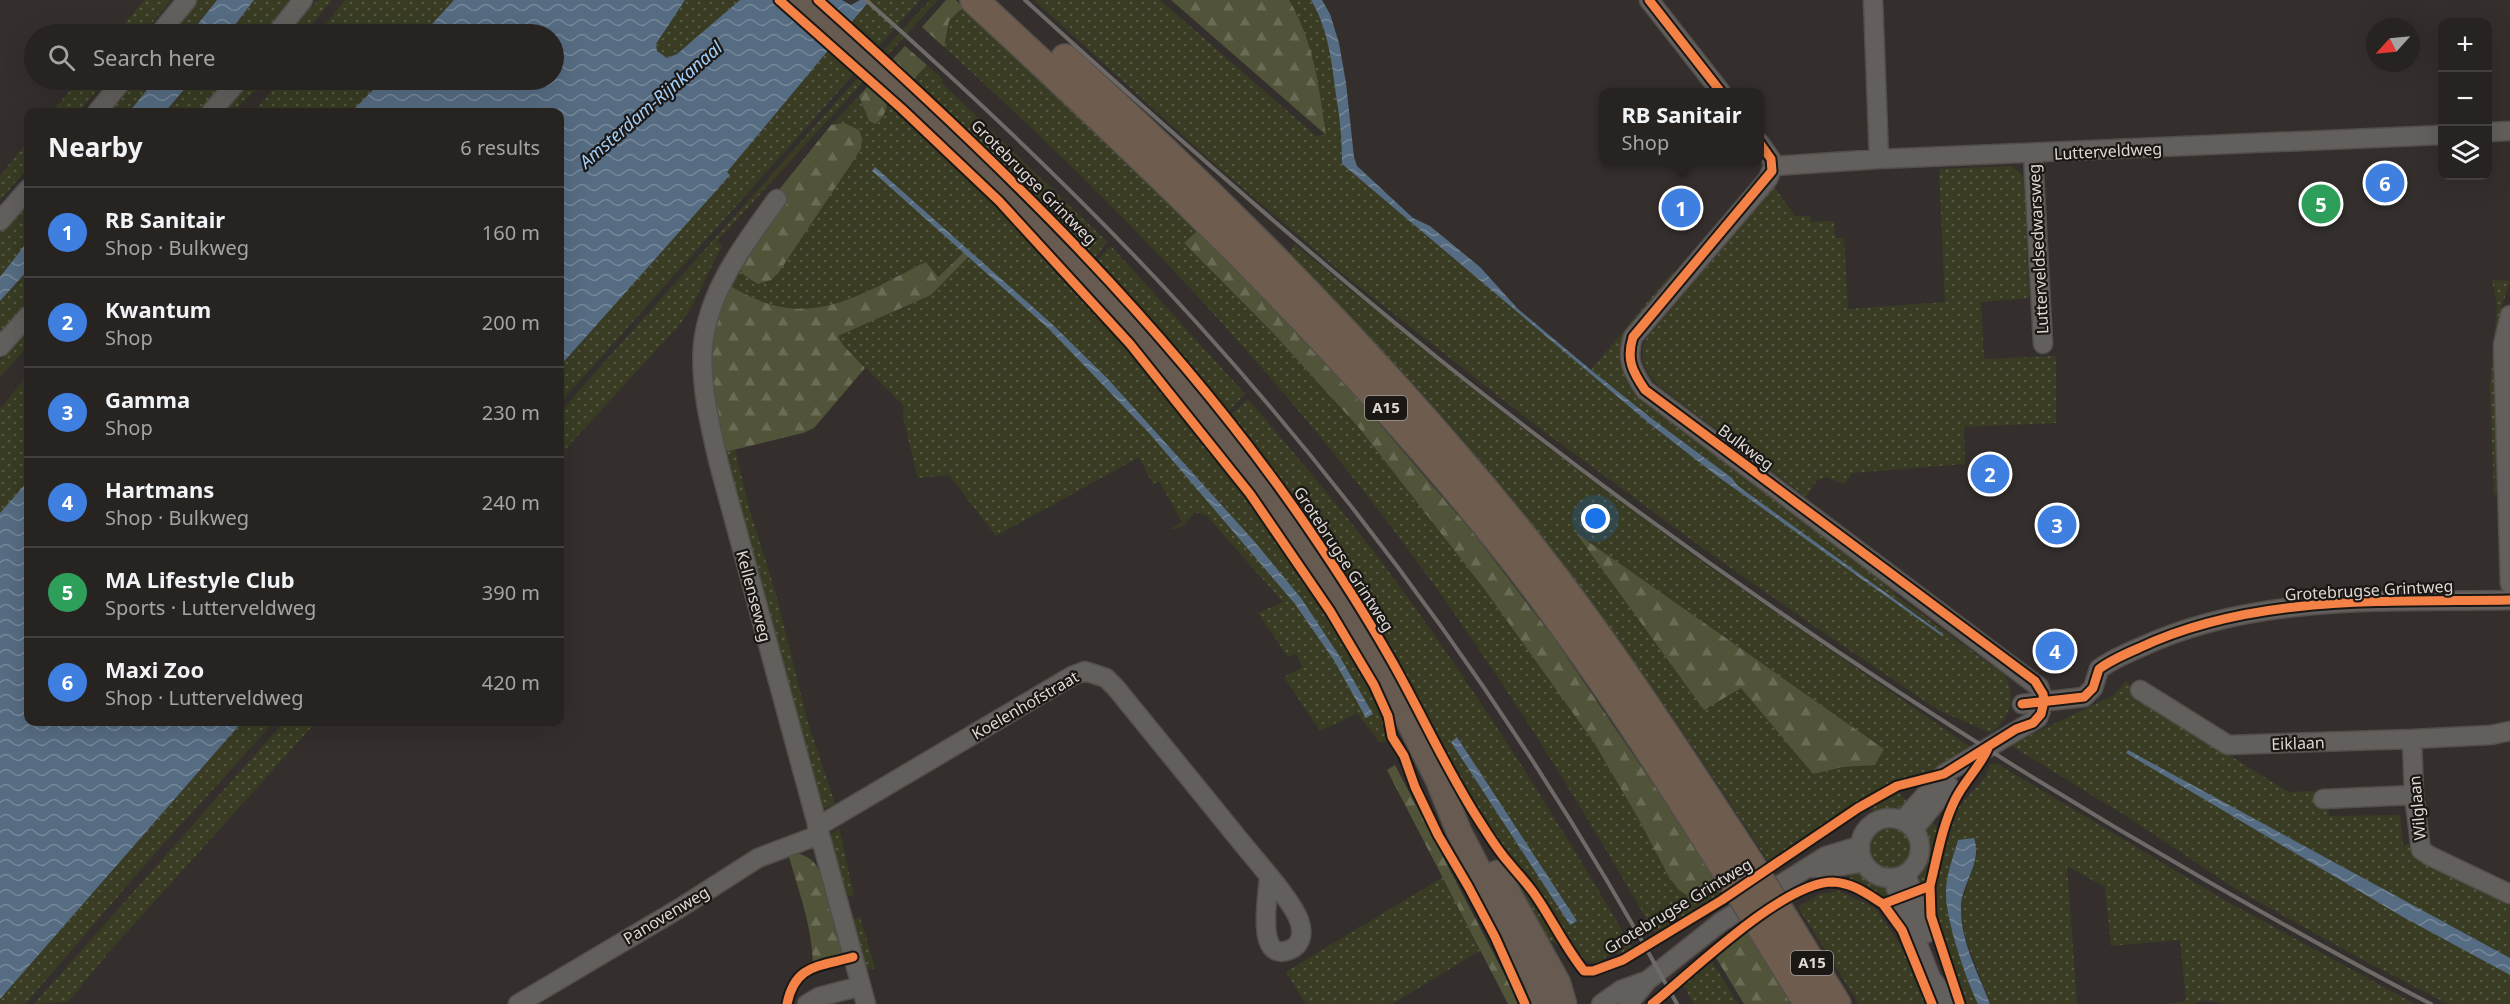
<!DOCTYPE html>
<html lang="en">
<head>
<meta charset="utf-8">
<style>
	body { margin:0; font-family:"Noto Sans",sans-serif; background:#2f2b2a; color:#f1f3f6 }
	.controls { position:absolute; right:18px; top:18px; display:grid; overflow:hidden; border-radius:12px; box-shadow:0 6px 24px #0002 }
	.controls button { width:54px; height:54px; display:grid; place-items:center; padding:0; border:0; border-bottom:2px solid #43403f; background:#272321; color:#f1f3f6; font:30px sans-serif }
	.compass { position:absolute; left:2366px; top:18px; width:54px; height:54px; border-radius:50%; background:#272321; box-shadow:0 6px 24px #0002; rotate:243deg }
	.you { position:absolute; left:1596px; top:519px; width:21px; height:21px; margin:-15px; border:4px solid #fff; border-radius:50%; background:#1a73e8; box-shadow:0 0 0 9px #1a73e833 }
	.badge { display:grid; place-items:center; width:39px; height:39px; border-radius:50%; background:#1a73e8; color:#fff; font-size:20px; font-weight:700 }
	.pin { position:absolute; translate:-50% -50%; border:3px solid #fff; box-shadow:0 2px 6px #0006 }
	.popup { position:absolute; left:1599px; top:88px; width:165px; height:78px; box-sizing:border-box; display:grid; place-content:center; border-radius:12px; background:#272321; filter:drop-shadow(0 2px 4px #0005); font-size:20px; white-space:nowrap; color:#a4a4a5 }
	.popup b { font-size:22px; color:#f1f3f6 }
	.popup::after { content:''; position:absolute; left:50%; top:100%; margin-left:-12px; border:12px solid transparent; border-top-color:#272321 }
	.list { margin:0; padding:0; list-style:none }
	h2 { display:flex; justify-content:space-between; align-items:center; height:78px; margin:0; padding:0 24px; font-size:26px }
	h2 small { font-size:20px; font-weight:400; color:#a4a4a5 }
	.list li { display:grid; grid-template-columns:39px 1fr auto; gap:18px; align-items:center; box-sizing:border-box; height:90px; padding:0 24px; border-top:2px solid #43403f }
	.list b { display:block; font-size:22px; white-space:nowrap }
	.list p { margin:0; font-size:20px; white-space:nowrap; color:#a4a4a5 }
	.list em { font-size:20px; font-style:normal; color:#a4a4a5 }
	.icon { flex:none; width:33px; height:33px; fill:none; stroke:currentColor; stroke-width:2; stroke-linecap:round; stroke-linejoin:round }
	.map { position:relative; flex:none; width:2510px; height:1004px; overflow:hidden }
	.search { position:absolute; background:#272321; box-shadow:0 6px 24px #0002; left:24px; top:24px; width:540px; height:66px; display:flex; align-items:center; gap:15px; box-sizing:border-box; padding:0 21px; border-radius:33px; color:#a4a4a5; font-size:22px }
	.panel { position:absolute; background:#272321; box-shadow:0 6px 24px #0002; left:24px; top:108px; width:540px; height:618px; border-radius:12px }
	.map>svg:first-child { display:block }
	.grass { fill:url(#grass-dots); fill-rule:evenodd }
	.forest { fill:url(#forest-firs) }
	.water { fill:url(#water-waves) }
	.pier { fill:#342f2c }
	.lines { fill:none; stroke-linecap:round; stroke-linejoin:round }
	.minor-casing { stroke:#524e4b; stroke-width:21 }
	.major-casing { stroke:#524e4b; stroke-width:27 }
	.highway-casing { stroke:#524e4b; stroke-width:30 }
	.minor { stroke:#625f5c; stroke-width:18 }
	.major { stroke:#675b51; stroke-width:24 }
	.highway { stroke:#6e5d4f; stroke-width:27 }
	.rail { stroke:#6d6a68; stroke-width:4 }
	.highway-bridge-casing { stroke:#524e4b; stroke-width:30; stroke-linecap:butt }
	.highway-bridge { stroke:#6e5d4f; stroke-width:27 }
	.cycleway-casing { stroke:#1b1715; stroke-width:13 }
	.cycleway { stroke:#f48246; stroke-width:9 }
	.labels { text-anchor:middle; stroke-width:4.5; stroke-linejoin:round; paint-order:stroke }
	.shield { fill:#1b1715; stroke:#a49f9b; stroke-width:1.5 }
	.shield-label { font-size:15px; font-weight:bold; fill:#ded9d5 }
	.street-label { font-size:16px; fill:#ded9d5; stroke:#1b1715 }
	.water-label { font-size:18px; font-style:italic; fill:#a1cffa; stroke:#1b1715 }
</style>
</head>
<body>
<div class="map">
<svg width="2510" height="1004" viewBox="0 0 2510 1004">
	<defs>
		<pattern id="grass-dots" width="8" height="8" patternUnits="userSpaceOnUse" patternTransform="scale(1.5)"><rect width="8" height="8" fill="#393c23"/><path d="M2 2h.1M6 6h.1" fill="none" stroke="#555842" stroke-width="1.8" stroke-linecap="round"/></pattern>
		<pattern id="forest-firs" width="22" height="20" patternUnits="userSpaceOnUse" patternTransform="scale(1.5)"><rect width="22" height="20" fill="#515439"/><path d="M5 1l3.5 6h-7zM16 11l3.5 6h-7z" fill="#6a6c55"/></pattern>
		<pattern id="water-waves" width="16" height="10" patternUnits="userSpaceOnUse" patternTransform="scale(1.5)"><rect width="16" height="10" fill="#566c82"/><path d="M0 5q4-4 8 0t8 0" fill="none" stroke="#768798"/></pattern>
	</defs>
	<rect width="100%" height="100%" fill="#342f2c"/>
	<path class="grass" d="M144,0H171L143,34H116Z
		M198,0H217L190,34H170Z
		M254,0H294L266,34H228Z
		M318,0H332L304,34H288Z
		M345,0H454L423,34H318Z
		M685,0H740L677,54L667,58L657,51L656,44Z
		M870,0H920L560,403V366L729,175L726,173Z
		M930,0H938L717,241L722,247C707,271 698,299 681,323L560,455V412L856,80Z
		M1034,0H1160L1316,136L1325,135C1319,87 1313,42 1289,0H1311C1337,49 1342,110 1342,164L1650,424L1717,476L1943,636L1738,486L1732,478L1651,418L1591,370L1673,271L1674,276L1622,346L1621,362L1626,379L1636,394L1652,407L1894,586V594L1992,666L1998,665C2017,688 2015,715 1991,733L1938,710L1814,626L1701,547L1534,424L1347,277L1210,160Z
		M963,7L1041,76L1198,230L1184,243L1273,333L1360,429L1485,590L1563,697L1613,771L1638,818L1699,897L1721,884L1726,893L1657,937C1587,815 1514,696 1432,582C1291,386 1123,208 944,47L949,21Z
		M927,65L943,80L941,82L1107,242L1094,259L1002,166L920,88L921,86L914,79Z
		M79,80H106L79,112H52Z
		M134,80H155L129,112H107Z
		M192,80H228L199,112H165Z
		M250,80H266L233,112H222Z
		M281,80H383L351,112H254Z
		M859,96L869,121L875,124L887,107V102L898,112L900,111L980,188L1090,304L1162,388L1240,487L1308,580L1348,645L1381,704L1389,737L1388,742H1379L1357,713L1320,731L1284,677L1303,667L1296,654L1288,657L1258,613L1283,602L1207,516L1195,512C1189,520 1181,530 1171,529L1182,522L1159,481L1153,484L1139,457L996,536L949,475L918,478L903,418L904,406L842,344L838,336L931,295L963,252L937,277L925,262C881,283 832,317 782,307C762,304 743,293 726,284L737,265L836,186L861,149L844,123L831,125Z
		M28,141V168L0,200V176Z
		M2012,166L2024,177L2029,298L1981,302L1984,359L2056,356V423L1964,427L1965,464L1852,473L1844,484L1826,477L1816,481L1806,497L1659,386C1645,373 1637,356 1647,338L1774,187L1795,216H1810L1811,222L1834,221L1835,238H1844L1848,309L1945,302L1939,169Z
		M28,201V241L0,277V233Z
		M1294,244L1513,421L1694,556L1972,748L1941,768L1889,788L1770,864C1663,699 1552,536 1419,390C1378,344 1333,301 1289,257ZM1578,535L1884,749L1875,765L1843,767L1813,774L1741,687L1704,709Z
		M1111,246L1245,394L1227,413L1145,313L1096,261Z
		M28,270V303L0,335V301Z
		M2492,280L2510,281L2502,306L2496,362L2499,494L2494,495L2490,386L2497,306Z
		M28,329V346L0,377V361Z
		M28,374V481L0,513V409Z
		M1248,399C1303,464 1359,529 1408,598C1490,712 1564,830 1634,951L1608,955L1597,964L1581,959L1545,937L1526,899L1502,869L1436,754L1431,744L1440,739L1434,735C1382,619 1307,515 1229,416ZM1457,737H1458L1571,925L1451,742Z
		M735,449L749,508L775,591L808,723L835,804L823,809L749,536L723,452Z
		M2126,681L2134,690V697L2289,792L2314,791L2315,806H2328L2329,816L2400,815L2403,845L2413,844L2414,855L2510,903V958L2128,751L2126,753L2403,917L2510,975V1004H2448L2359,958L2236,889L2123,814L2010,745L2114,695Z
		M242,722H274L157,851L25,1004H0V999Z
		M284,722H316L109,952L68,1002L34,1004Z
		M1996,763L2226,901L2415,1004H2226L2204,1000L2194,1004H2165L2186,1001L2180,940L2111,946L2105,887L2067,866L2077,1004H1990L1966,940L1960,909L1978,849L1948,878L1969,986L1978,1004H1966L1939,922L1936,904V883L1957,809L1985,777L1990,765Z
		M1898,792L1909,804L1876,815L1870,808Z
		M1929,818L1940,832L1927,881L1917,886L1927,852L1924,833Z
		M1868 847a21 21 0 1 1 42 0a21 21 0 1 1-42 0Z
		M839,828L854,896L843,895L831,834Z
		M1849,867L1887,886L1894,896L1883,899L1850,880Z
		M1443,877L1481,950L1392,1004H1306L1286,972Z
		M1839,891L1875,908L1905,952L1927,1004H1859L1798,907L1818,895Z
		M860,917L875,968L865,970L853,920Z
		M1711,960L1738,1004H1694L1683,984Z"/>
	<path class="forest" d="M946,0H956L963,7L949,21L944,47L922,27Z
		M1171,0H1289C1314,42 1319,87 1326,135Z
		M905,46L927,65L914,79L892,60Z
		M869,85L887,102C887,110 882,120 875,124L869,121L859,96Z
		M844,123L859,130L862,138L861,149L779,272L771,280L758,284L744,275L737,265L762,211L831,125Z
		M1198,230L1341,379L1474,534L1556,641L1721,884L1692,899L1678,889L1669,877L1638,818L1595,744L1485,590L1360,429L1273,333L1184,243Z
		M964,252L969,256L931,295L838,336L842,344L865,368L814,428L803,433L721,453L708,373L718,304L726,284C743,293 762,304 782,307C833,317 881,283 926,262L938,277Z
		M1576,533L1884,749L1875,765L1843,767L1813,774L1741,688L1704,710Z
		M1395,765L1520,1004H1508L1387,770Z
		M794,853C805,854 814,860 819,870L843,954L813,964C812,926 799,892 789,857Z
		M1748,929L1793,1004H1744L1715,956Z"/>
	<path class="water" d="M217,0H254L228,34H190Z
		M454,0H685L656,44L657,51L667,58L677,54L740,0H842L851,5L860,0H870L727,172L730,175L560,366V112H351L383,80H554V34H423Z
		M1311,0H1322L1330,14L1339,43L1346,83L1354,157L1357,166L1413,218L1430,226L1480,267L1518,309L1591,370L1651,418L1732,478L1738,486L1944,635L1942,636L1717,476L1650,424L1342,164C1342,145 1341,128 1338,108C1332,70 1331,34 1311,0Z
		M155,80H192L165,112H129Z
		M875,167L1052,324L1108,379L1254,541L1301,598L1340,657L1373,714L1366,718L1335,662L1295,604L1149,433L1049,329L872,171Z
		M28,241V270L0,301V277Z
		M28,481V722H242L0,999V513Z
		M1457,737L1577,921L1570,925L1451,742Z
		M2128,750L2510,958V975L2403,917L2126,753Z
		M1974,838C1983,863 1960,885 1961,910C1961,942 1979,975 1990,1004H1978C1966,980 1947,923 1946,896C1945,877 1953,858 1958,840Z"/>
	<path class="pier" d="M773,0H825L853,25L831,52Z"/>
	<g class="lines">
		<defs>
			<path id="minor" d="M1649,0L1721,92
				M1873,0L1879,159
				M159,34L187,0
				M276,34L303,0
				M97,112L123,80
				M211,112L239,80
				M2488,132L2510,131
				M1759,142L1771,159L1773,166
				M2033,154L2043,344
				M1773,166L1768,179L1633,337C1626,359 1632,371 1645,390L2039,687L2044,701L2038,718L1944,774L1903,820
				M1773,166L1879,159L2442,135
				M777,199C745,243 709,289 703,345C700,385 710,426 719,464L866,1004
				M0,221L28,189
				M2510,315L2503,345L2510,584
				M0,347L28,316
				M2140,690L2228,745L2412,739L2491,735L2510,731
				M2022,704L2084,697L2093,688L2099,669C2111,660 2125,654 2139,648C2253,594 2387,602 2510,600
				M2412,739L2414,795L2421,850L2430,856L2510,894
				M2323,799L2414,795
				M1860 848a30 30 0 1 1 60 0a30 30 0 1 1-60 0Z
				M817,827L1072,676L1085,671L1106,678L1116,688C1158,739 1200,791 1242,843C1257,862 1291,899 1299,920C1303,931 1303,945 1289,950C1254,963 1269,892 1269,876
				M1914,829L1949,786
				M1808,868H1832L1863,862
				M1906,874L1927,933
				M1892,878L1931,978L1940,990L1945,1004
				M518,1004L680,908L758,858L819,835
				M807,1004L819,997L861,986
				M1601,1004L1621,990L1646,981
				M1628,1004L1648,980L1721,922L1826,856L1859,846"/>
			<path id="major" d="M799,0L910,99L1008,192L1139,334L1200,407L1257,482L1303,545L1397,698L1438,780L1459,832L1537,983L1542,1004
				M1497,873L1558,983L1564,1004"/>
			<path id="highway" d="M974,0C1157,169 1337,341 1494,535C1581,643 1656,759 1729,876
				M1065,58C1228,206 1384,363 1522,535C1605,639 1677,751 1750,863
				M1786,921L1837,1004
				M1765,934L1808,1004"/>
		</defs>
		<use href="#minor" class="minor-casing"/>
		<use href="#major" class="major-casing"/>
		<use href="#highway" class="highway-casing"/>
		<use href="#minor" class="minor"/>
		<use href="#major" class="major"/>
		<use href="#highway" class="highway"/>
		<path class="rail" d="M866,0C981,102 1093,208 1197,323C1384,530 1544,759 1677,1004
			M1025,0C1160,123 1297,244 1439,359C1679,551 1935,725 2202,878C2277,921 2353,964 2431,1004"/>
		<defs>
			<path id="highway-bridge" d="M1750,863L1786,921
				M1729,876L1765,934"/>
		</defs>
		<use href="#highway-bridge" class="highway-bridge-casing"/>
		<use href="#highway-bridge" class="highway-bridge"/>
		<defs>
			<path id="cycleway" d="M779,0L902,109L999,201L1130,344L1250,494L1330,611L1374,685L1388,716L1392,737L1404,756L1415,787L1438,835L1468,886L1495,937L1525,1004
				M818,0C998,161 1173,330 1310,531C1338,572 1365,614 1390,658C1421,712 1446,770 1480,822C1489,836 1498,851 1509,863C1517,873 1526,882 1533,892C1551,917 1564,946 1584,971H1593L1623,960L1722,900L1858,808L1897,786L1944,774L2016,729L2033,723L2041,714L2044,701L2043,694L2035,681L1645,390C1632,371 1626,359 1633,337L1772,171L1771,159L1759,142
				M1649,0L1721,92
				M2022,704L2084,697L2093,688L2099,669C2111,660 2125,654 2139,648C2253,594 2387,602 2510,600
				M1930,886L1931,916L1960,1004
				M1883,904L1902,930L1932,1004
				M787,1004C795,964 819,967 853,957
				M1652,1004C1692,972 1783,882 1833,882C1853,883 1867,894 1883,904L1930,886C1937,858 1942,826 1955,800C1964,781 1980,767 1988,748"/>
		</defs>
		<use href="#cycleway" class="cycleway-casing"/>
		<use href="#cycleway" class="cycleway"/>
	</g>
	<g class="labels">
		<g class="shield">
			<rect x="1365" y="396" width="42" height="24" rx="4.5"/>
			<rect x="1791" y="951" width="42" height="24" rx="4.5"/>
		</g>
		<g class="shield-label">
			<text x="1386" y="413">A15</text>
			<text x="1812" y="968">A15</text>
		</g>
		<g class="street-label">
			<text transform="translate(2108 151) rotate(-3)" y="6">Lutterveldweg</text>
			<text transform="translate(1034 182) rotate(45)" y="6">Grotebrugse Grintweg</text>
			<text transform="translate(2038 249) rotate(-93)" y="6">Lutterveldsedwarsweg</text>
			<text transform="translate(1746 447) rotate(37)" y="6">Bulkweg</text>
			<text transform="translate(1344 559) rotate(57)" y="6">Grotebrugse Grintweg</text>
			<text transform="translate(2369 590) rotate(-3)" y="6">Grotebrugse Grintweg</text>
			<text transform="translate(754 596) rotate(75)" y="6">Kellenseweg</text>
			<text transform="translate(1025 705) rotate(-30)" y="6">Koelenhofstraat</text>
			<text transform="translate(2298 743) rotate(-2)" y="6">Eiklaan</text>
			<text transform="translate(2417 808) rotate(-95)" y="6">Wilglaan</text>
			<text transform="translate(1678 906) rotate(-31)" y="6">Grotebrugse Grintweg</text>
			<text transform="translate(666 915) rotate(-31)" y="6">Panovenweg</text>
		</g>
		<g class="water-label">
			<text transform="translate(651 105) rotate(-41)" y="6">Amsterdam-Rijnkanaal</text>
		</g>
	</g>
</svg>
<div class="controls">
<button>+</button>
<button>−</button>
<button><svg class="icon" aria-label="layers" viewBox="0 0 24 24"><path d="M12 4l9 5-9 5-9-5zM3 14l9 5 9-5"/></svg></button>
</div>
<svg class="compass" viewBox="-18 -18 36 36"><path d="M0-13l5 13h-10z" fill="#e53935"/><path d="M0 13l5-13h-10z" fill="#a4a4a5"/></svg>
<div class="you"></div>
<div class="pin badge" style="left:1681px;top:208px;background:#3f7fe0">1</div>
<div class="popup"><b>RB Sanitair</b>Shop</div>
<div class="pin badge" style="left:1990px;top:474px;background:#3f7fe0">2</div>
<div class="pin badge" style="left:2057px;top:525px;background:#3f7fe0">3</div>
<div class="pin badge" style="left:2055px;top:651px;background:#3f7fe0">4</div>
<div class="pin badge" style="left:2321px;top:204px;background:#2e9e5b">5</div>
<div class="pin badge" style="left:2385px;top:183px;background:#3f7fe0">6</div>
<div class="search"><svg class="icon" aria-label="search" viewBox="0 0 24 24"><circle cx="10" cy="10" r="6"/><path d="M15 15l6 6"/></svg>Search here</div>
<section class="panel">
<h2>Nearby<small>6 results</small></h2>
<ul class="list">
<li><span class="badge" style="background:#3f7fe0">1</span><div><b>RB Sanitair</b><p>Shop · Bulkweg</p></div><em>160 m</em></li>
<li><span class="badge" style="background:#3f7fe0">2</span><div><b>Kwantum</b><p>Shop</p></div><em>200 m</em></li>
<li><span class="badge" style="background:#3f7fe0">3</span><div><b>Gamma</b><p>Shop</p></div><em>230 m</em></li>
<li><span class="badge" style="background:#3f7fe0">4</span><div><b>Hartmans</b><p>Shop · Bulkweg</p></div><em>240 m</em></li>
<li><span class="badge" style="background:#2e9e5b">5</span><div><b>MA Lifestyle Club</b><p>Sports · Lutterveldweg</p></div><em>390 m</em></li>
<li><span class="badge" style="background:#3f7fe0">6</span><div><b>Maxi Zoo</b><p>Shop · Lutterveldweg</p></div><em>420 m</em></li>
</ul>
</section>
</div>
</body>
</html>
